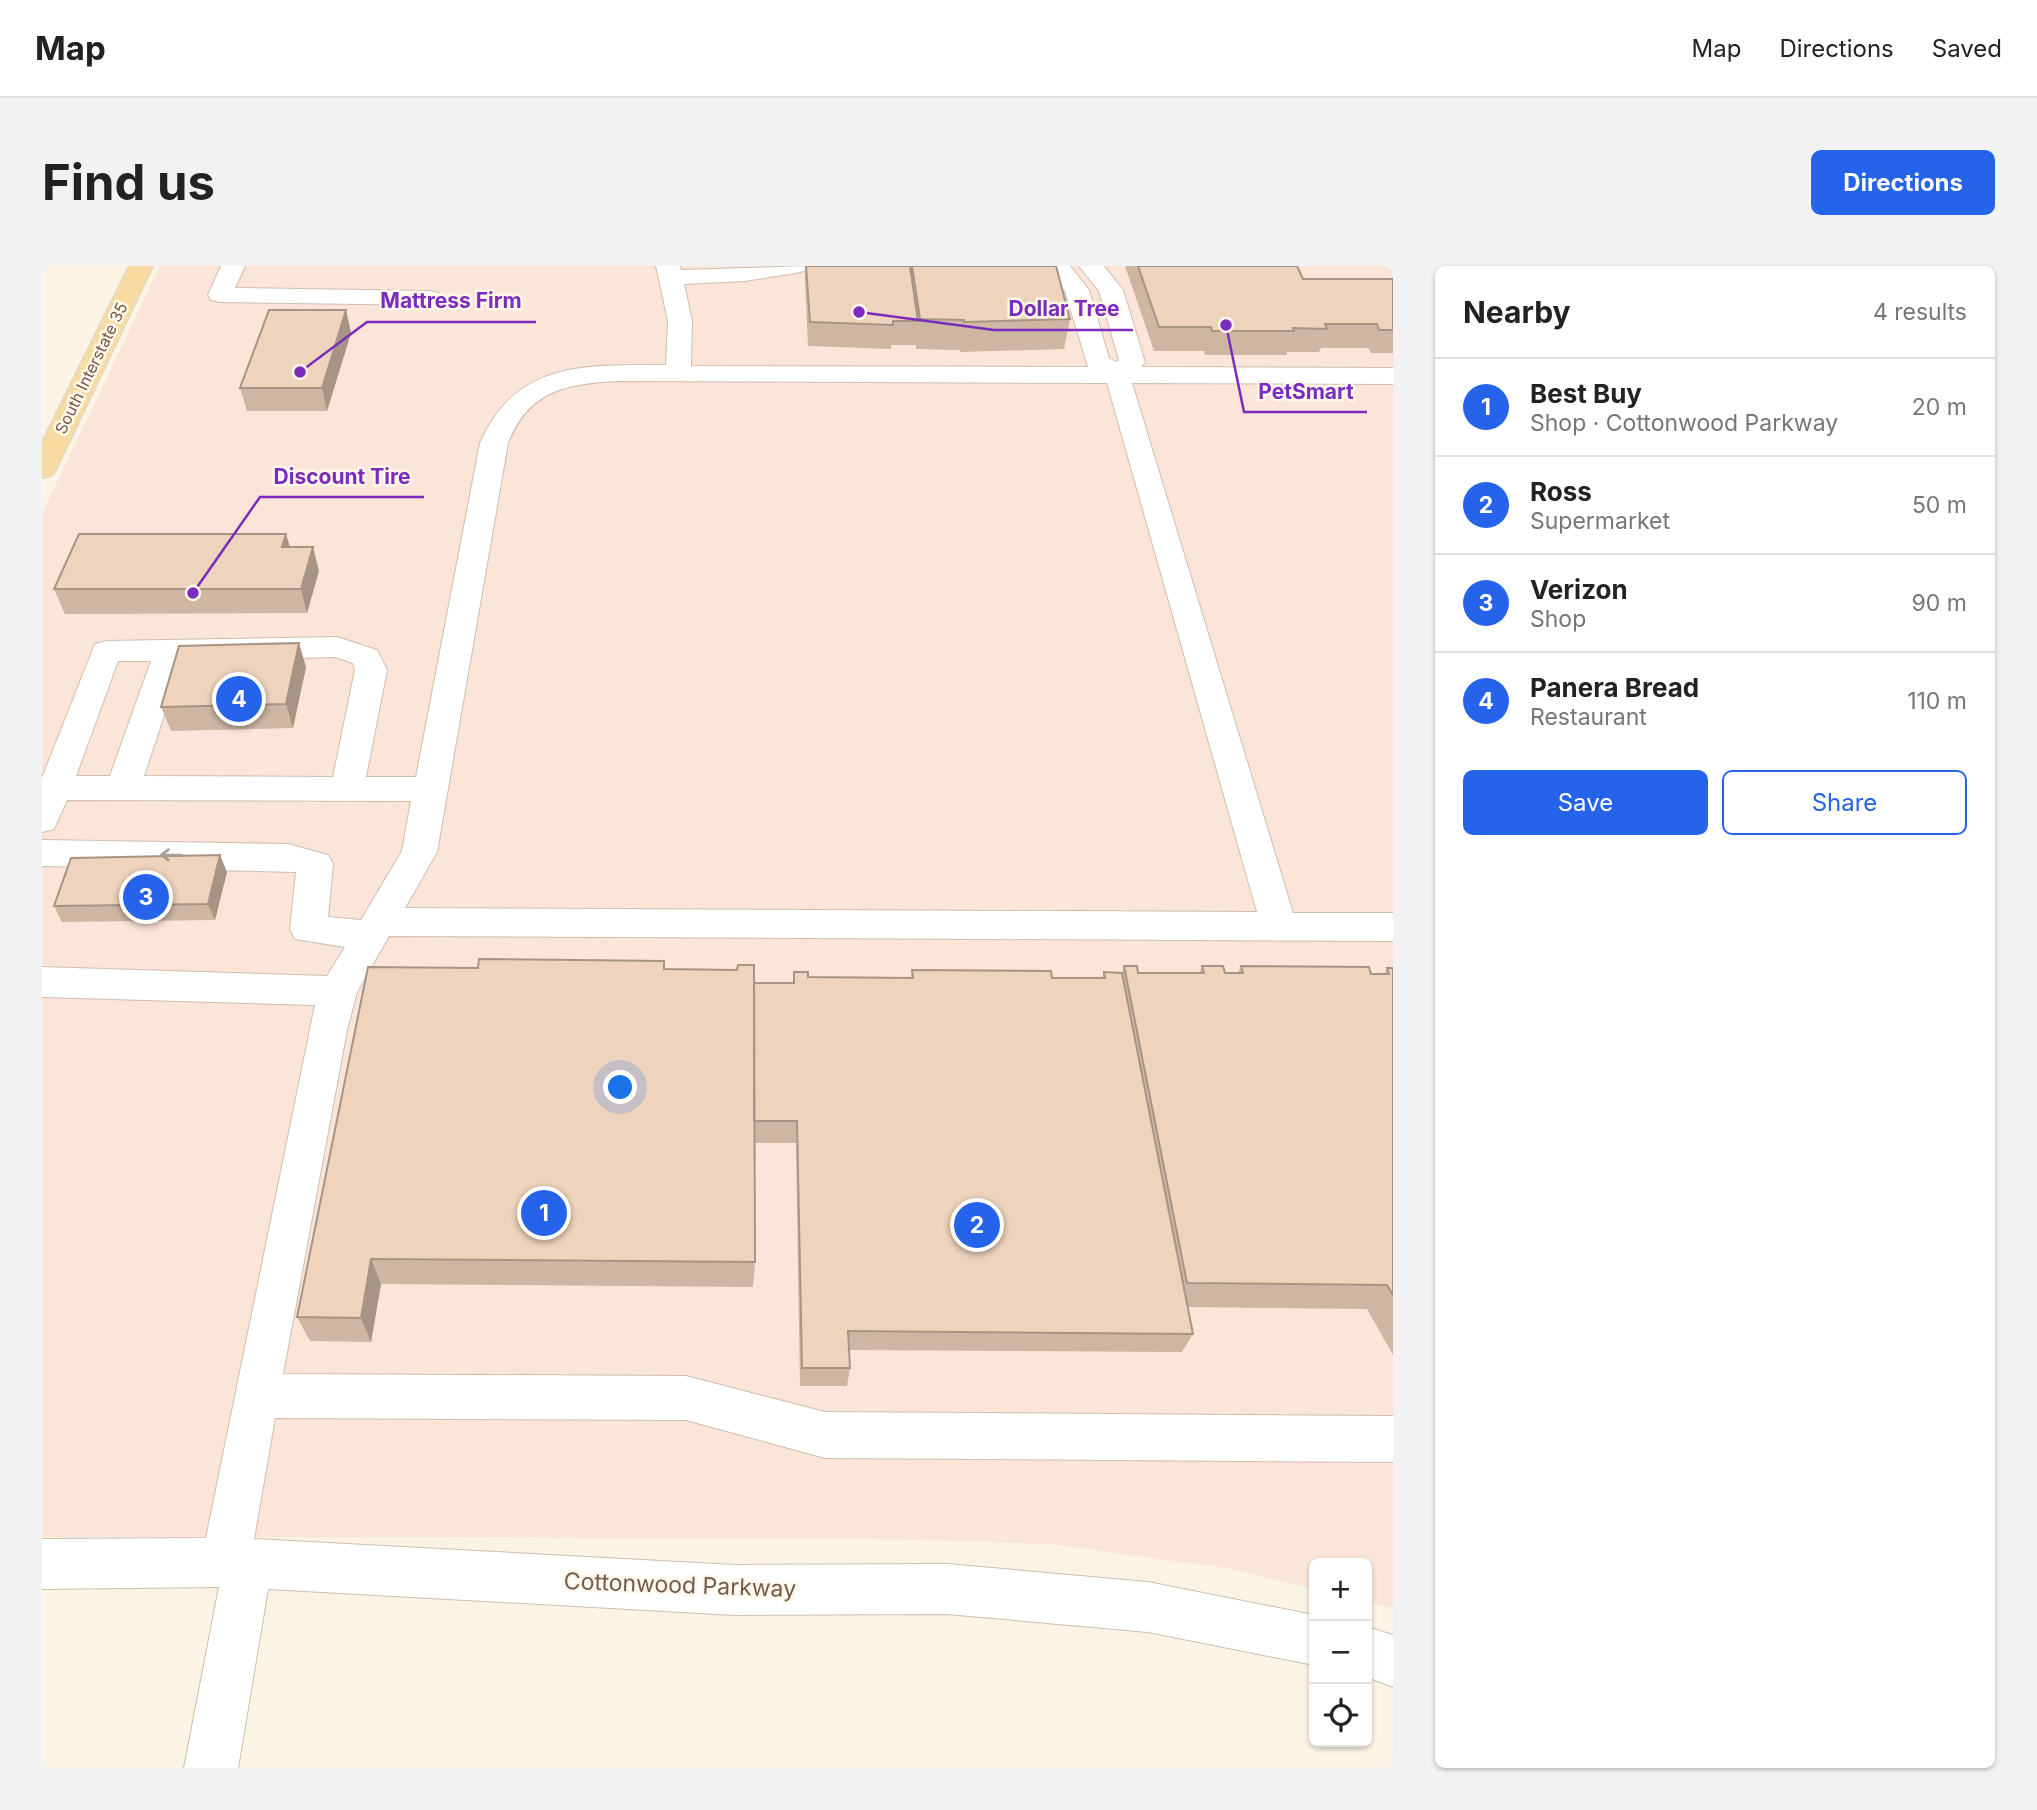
<!DOCTYPE html>
<html lang="en">
<head>
<meta charset="utf-8">
<style>
	body { margin:0; font-family:Inter,sans-serif; background:#f2f2f2; color:#222 }
	.controls { position:absolute; right:21px; bottom:21px; display:grid; overflow:hidden; border-radius:10px; box-shadow:0 2px 5px #0004 }
	.controls button { width:63px; height:63px; display:grid; place-items:center; padding:0; border:0; border-bottom:2px solid #e0e0e0; background:#fff; color:#222; font:35px sans-serif }
	.you { position:absolute; left:579px; top:822px; width:24px; height:24px; margin:-18px; border:5px solid #fff; border-radius:50%; background:#1a73e8; box-shadow:0 0 0 10px #1a73e833 }
	.badge { display:grid; place-items:center; width:46px; height:46px; border-radius:50%; background:#2563eb; color:#fff; font-size:23px; font-weight:700 }
	.pin { position:absolute; translate:-50% -50%; border:4px solid #fff; box-shadow:0 2px 7px #0006 }
	.list { margin:0; padding:0; list-style:none }
	h2 { display:flex; justify-content:space-between; align-items:center; height:91px; margin:0; padding:0 28px; font-size:30px }
	h2 small { font-size:23px; font-weight:400; color:#767676 }
	.list li { display:grid; grid-template-columns:46px 1fr auto; gap:21px; align-items:center; box-sizing:border-box; height:98px; padding:0 28px; border-top:2px solid #e0e0e0 }
	.list b { display:block; font-size:26px; white-space:nowrap }
	.list p { margin:0; font-size:23px; white-space:nowrap; color:#767676 }
	.list em { font-size:23px; font-style:normal; color:#767676 }
	.actions { display:flex; gap:14px; padding:21px 28px }
	.actions a { flex:1; padding:16px 0; border:2px solid #2563eb; border-radius:10px; text-align:center; font-size:24px; color:#2563eb }
	.actions .main { background:#2563eb; color:#fff }
	.icon { flex:none; width:38px; height:38px; fill:none; stroke:currentColor; stroke-width:2; stroke-linecap:round; stroke-linejoin:round }
	.map { position:relative; flex:none; width:1351px; height:1502px; overflow:hidden; border-radius:10px }
	header { display:flex; align-items:center; gap:42px; box-sizing:border-box; height:98px; padding:0 35px; background:#fff; border-bottom:2px solid #e0e0e0 }
	header strong { font-size:33px }
	nav { display:flex; gap:38px; margin-inline-start:auto; font-size:24px }
	.intro { display:flex; align-items:center; justify-content:space-between; box-sizing:border-box; height:168px; padding:0 42px }
	h1 { margin:0; font-size:49px }
	.button { padding:18px 32px; border-radius:10px; background:#2563eb; color:#fff; font-size:24px; font-weight:700 }
	main { display:flex; gap:42px; padding:0 42px }
	aside { flex:1; background:#fff; border-radius:10px; box-shadow:0 2px 5px #0004 }
	.map>svg:first-child { display:block }
	.commercial { fill:#fbe5d9 }
	.lines { fill:none; stroke-linecap:round; stroke-linejoin:round }
	.minor-casing { stroke:#cebeae; stroke-width:2 }
	.major-casing { stroke:#dad4d0; stroke-width:2 }
	.minor { fill:#fff; fill-rule:evenodd }
	.major { fill:#f7dba0; fill-rule:evenodd }
	.wall { fill:#ceb6a3 }
	.shaded-wall { fill:#a79484 }
	.building { fill:#efd4bd; stroke:#a79484; stroke-width:2 }
	.oneway { stroke:#aa9d93 }
	.labels { text-anchor:middle; stroke-width:5; stroke-linejoin:round; paint-order:stroke }
	.far-street-label { font-size:16px; fill:#725b4b; stroke:#fef7ea }
	.near-street-label { font-size:23px; fill:#725b4b; stroke:#fef7ea }
	.leader { fill:none; stroke:#7b2cbf; stroke-width:2.5 }
	.callout-dot { fill:#7b2cbf; stroke:#fef7ea; stroke-width:2.5 }
	.callout-label { font-size:21px; text-anchor:middle; font-weight:bold; fill:#7b2cbf; stroke:#fef7ea; stroke-width:5; stroke-linejoin:round; paint-order:stroke }
</style>
</head>
<body>
<header>
<strong>Map</strong>
<nav><a>Map</a><a>Directions</a><a>Saved</a></nav>
</header>
<div class="intro"><h1>Find us</h1><a class="button">Directions</a></div>
<main>
<div class="map">
<svg width="1351" height="1502" viewBox="0 0 1351 1502">
	<rect width="100%" height="100%" fill="#fbf3e4"/>
	<path class="commercial" d="M118,0H1351V1342L1325,1336V1297H1272V1323L1190,1303L1008,1278L800,1272L0,1271V248Z"/>
	<g class="lines">
		<defs>
			<path id="minor" d="M179,0H203L193,22L388,25L397,27L400,32L397,37L388,39L178,36L169,34L166,29Z
				M614,0H638L639,4L766,0L762,5L754,7L703,15L642,18L650,55L649,100L1046,101L1023,25L1003,0H1028L1047,24L1067,92L1074,96L1077,94L1057,25L1037,0H1062L1081,24L1103,96L1099,101L1351,102V118L1090,117L1251,647H1351V675L347,670L315,726L305,764L241,1108L644,1110L783,1146L1351,1150V1196L783,1192L644,1154L233,1152L212,1273L693,1299L905,1298L1106,1316L1272,1349V1399L1106,1366L905,1348L693,1349L226,1323L196,1502H142L177,1321L0,1323V1273L164,1272L273,739L0,731V701L285,710L303,681L253,673L248,663L254,606L0,600V574L246,578L286,589L291,598L286,651L319,654L360,585L369,535L25,534L12,563L0,566V512L53,378L64,375L295,371L335,384L345,404L324,511H374L438,177C474,94 545,99 624,99L626,55ZM576,115L1065,117L1215,646L363,642L395,586L466,177C487,124 524,118 576,115ZM293,391L311,397L313,404L291,511L102,510L140,395ZM76,395H109L68,510H34Z
				M1325,1361L1351,1369V1421L1325,1411Z"/>
			<path id="major" d="M87,0H111L14,204L10,210L0,212V176Z"/>
		</defs>
		<use href="#minor" class="minor-casing"/>
		<use href="#major" class="major-casing"/>
		<use href="#minor" class="minor"/>
		<use href="#major" class="major"/>
	</g>
	<path class="wall" d="M763,0H1014L1028,53L1022,83L918,86V84L874,83V79H849V83L766,80L763,13Z
		M1083,0H1255L1261,13H1351V87H1329L1326,82H1279L1277,86H1245V89H1163L1162,85H1112Z
		M304,44L309,67L285,145H205L198,122Z
		M244,268L248,281L277,305L265,347L23,348L12,323Z
		M264,401L251,462L129,465L119,441Z
		M185,606L173,654L20,656L12,640Z
		M1082,700L1096,707H1157L1160,700L1183,707H1196L1199,700L1329,708H1342L1345,702H1351V1089L1325,1043L1146,1041L1151,1068L1140,1086L807,1084L808,1102L805,1120H758L754,877H712L713,996L711,1021L339,1018L329,1076L268,1075L255,1051L623,703L712,717H751L766,711L869,712L870,704L1010,712H1060L1062,706L1080,707Z"/>
	<path class="shaded-wall" d="M304,44L309,67L285,145L280,122Z
		M244,268L251,292L240,281Z
		M271,281L277,305L265,347L259,323Z
		M257,377L264,401L251,462L244,438Z
		M178,589L185,606L173,654L166,638Z
		M329,993L339,1018L329,1076L319,1052Z"/>
	<path class="building" d="M764,0H868L876,55H851V59L768,56Z
		M870,0H1014L1028,53L922,56V54L878,53Z
		M1096,0H1255L1261,13H1351V64H1337L1335,58H1283L1285,63L1251,62L1252,65H1170L1169,61H1117Z
		M227,44H304L280,122H198Z
		M37,268H244L240,281H271L259,323H12Z
		M257,377L244,438L119,441L137,380Z
		M178,589L166,638L12,640L29,592Z
		M437,693L622,695V703L695,704L696,699H712L713,996L329,993L319,1052L255,1051L326,701L436,702Z
		M1082,700H1095L1096,707H1162L1160,700H1181L1183,707H1201L1199,700L1327,701L1329,708H1347L1345,702H1351V1029L1345,1019L1145,1017Z
		M870,704L1009,705L1010,712H1063L1062,706L1080,707L1151,1068L806,1065L808,1102H760L755,855H712V717H752V706H766V711L871,712Z"/>
	<defs><path id="oneway-shaft" d="M-6 0H5M1.5-3L5.5 0L1.5 3" fill="none" stroke-width="1.6" stroke-linecap="round" stroke-linejoin="round" transform="scale(1.75)"/></defs>
	<use class="oneway" href="#oneway-shaft" transform="translate(129 589) rotate(-179)"/>
	<g class="labels">
		<g class="far-street-label">
			<text transform="translate(49 102) rotate(-64)" y="6">South Interstate 35</text>
		</g>
		<g class="near-street-label">
			<text transform="translate(638 1319) rotate(2)" y="8">Cottonwood Parkway</text>
		</g>
	</g>
	<path class="leader" d="M258 106L325 56H494M817 46L952 64H1091M1184 59L1202 146H1325M151 327L218 231H382"/>
	<g class="callout-dot">
		<circle cx="258" cy="106" r="7"/>
		<circle cx="817" cy="46" r="7"/>
		<circle cx="1184" cy="59" r="7"/>
		<circle cx="151" cy="327" r="7"/>
	</g>
	<g class="callout-label">
		<text x="409" y="42">Mattress Firm</text>
		<text x="1022" y="50">Dollar Tree</text>
		<text x="1264" y="133">PetSmart</text>
		<text x="300" y="218">Discount Tire</text>
	</g>
</svg>
<div class="controls">
<button>+</button>
<button>−</button>
<button><svg class="icon" aria-label="locate" viewBox="0 0 24 24"><circle cx="12" cy="12" r="6"/><path d="M12 2v4M12 18v4M2 12h4M18 12h4"/></svg></button>
</div>
<div class="you"></div>
<div class="pin badge" style="left:502px;top:947px">1</div>
<div class="pin badge" style="left:935px;top:959px">2</div>
<div class="pin badge" style="left:104px;top:631px">3</div>
<div class="pin badge" style="left:197px;top:433px">4</div>
</div>
<aside>
<h2>Nearby<small>4 results</small></h2>
<ul class="list">
<li><span class="badge">1</span><div><b>Best Buy</b><p>Shop · Cottonwood Parkway</p></div><em>20 m</em></li>
<li><span class="badge">2</span><div><b>Ross</b><p>Supermarket</p></div><em>50 m</em></li>
<li><span class="badge">3</span><div><b>Verizon</b><p>Shop</p></div><em>90 m</em></li>
<li><span class="badge">4</span><div><b>Panera Bread</b><p>Restaurant</p></div><em>110 m</em></li>
</ul>
<div class="actions"><a class="main">Save</a><a>Share</a></div>
</aside>
</main>
</body>
</html>
